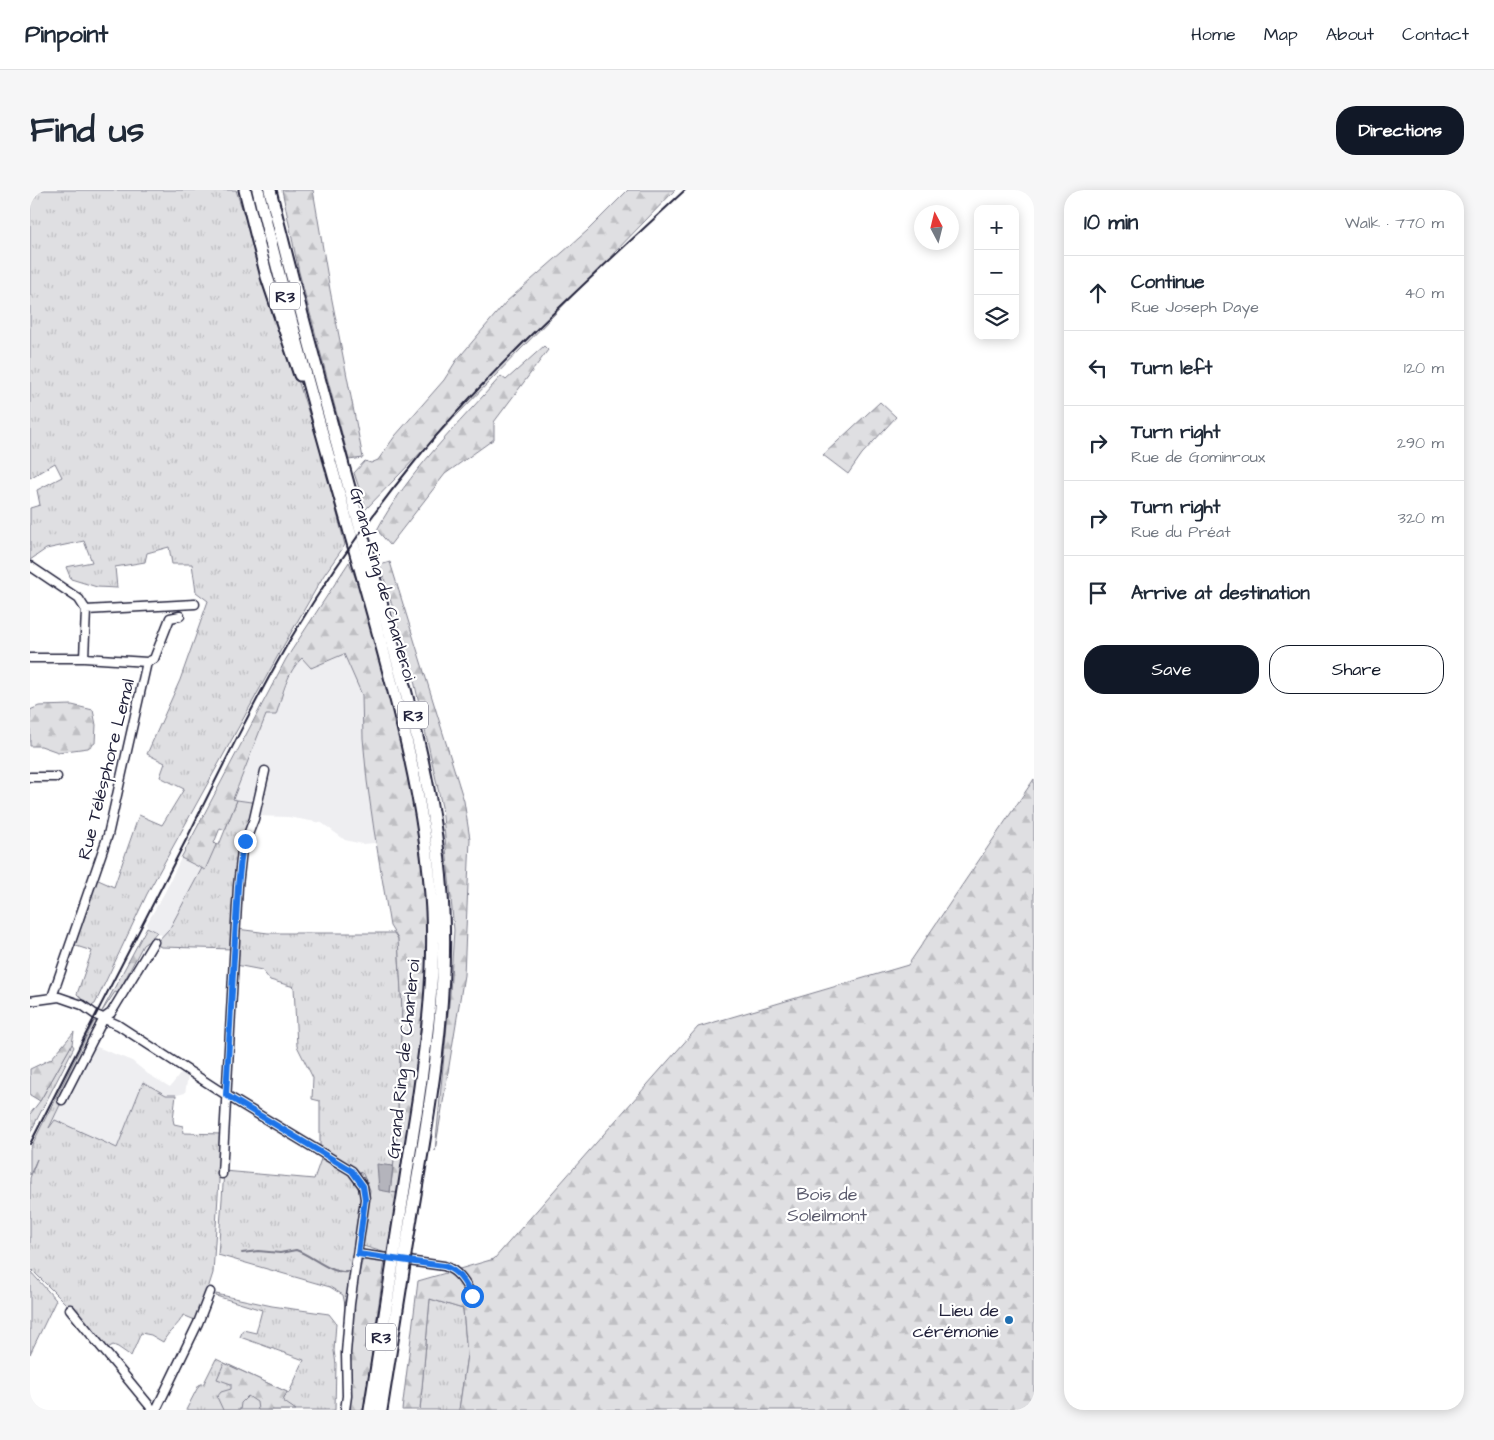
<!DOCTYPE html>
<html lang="en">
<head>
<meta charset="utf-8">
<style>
	body { margin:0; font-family:"Architects Daughter",sans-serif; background:#f6f6f7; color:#1f2937 }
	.controls { position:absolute; right:15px; top:15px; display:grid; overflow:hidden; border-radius:10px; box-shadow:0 2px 12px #0003 }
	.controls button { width:45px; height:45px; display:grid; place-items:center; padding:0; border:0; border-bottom:1px solid #e0e1e3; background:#fff; color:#1f2937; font:25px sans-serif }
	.compass { position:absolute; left:884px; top:15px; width:45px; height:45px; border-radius:50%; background:#fff; box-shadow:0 2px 12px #0003; rotate:353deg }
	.stop { position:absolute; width:15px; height:15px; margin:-11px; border:4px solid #1a73e8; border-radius:50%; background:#fff }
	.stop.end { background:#1a73e8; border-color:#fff; box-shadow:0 1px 5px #0008 }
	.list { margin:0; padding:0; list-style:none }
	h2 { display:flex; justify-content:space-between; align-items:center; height:65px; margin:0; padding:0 20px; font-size:21px }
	h2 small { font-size:16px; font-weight:400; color:#747a83 }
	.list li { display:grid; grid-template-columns:32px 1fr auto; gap:15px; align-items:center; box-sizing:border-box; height:75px; padding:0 20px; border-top:1px solid #e0e1e3 }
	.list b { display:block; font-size:19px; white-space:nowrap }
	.list p { margin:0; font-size:16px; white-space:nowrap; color:#747a83 }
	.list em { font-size:16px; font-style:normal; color:#747a83 }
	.actions { display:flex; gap:10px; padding:15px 20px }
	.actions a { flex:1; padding:11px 0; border:1px solid #111827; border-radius:20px; text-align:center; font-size:18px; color:#111827 }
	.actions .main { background:#111827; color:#fff }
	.icon { flex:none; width:28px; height:28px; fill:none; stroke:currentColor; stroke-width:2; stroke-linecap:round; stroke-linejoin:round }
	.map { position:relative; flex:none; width:1004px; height:1220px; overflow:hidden; border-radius:20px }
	header { display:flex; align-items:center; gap:30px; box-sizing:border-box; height:70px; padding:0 25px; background:#fff; border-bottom:1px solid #e0e1e3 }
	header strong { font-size:24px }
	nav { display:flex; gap:28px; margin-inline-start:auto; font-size:18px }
	.intro { display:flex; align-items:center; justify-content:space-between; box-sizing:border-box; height:120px; padding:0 30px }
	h1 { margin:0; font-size:35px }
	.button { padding:12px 22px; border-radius:20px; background:#111827; color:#fff; font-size:18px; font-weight:700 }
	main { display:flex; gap:30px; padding:0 30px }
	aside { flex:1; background:#fff; border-radius:20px; box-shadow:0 2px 12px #0003 }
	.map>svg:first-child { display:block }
	.built { fill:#eeeef1 }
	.grass { fill:url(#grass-tufts); stroke:#80808e }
	.forest { fill:url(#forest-firs); stroke:#80808e }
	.water { fill:#b4b4bc; stroke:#7a7a88 }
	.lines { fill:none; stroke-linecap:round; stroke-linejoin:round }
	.stream { stroke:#7a7a88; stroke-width:2 }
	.minor-casing { stroke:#22223b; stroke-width:11 }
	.highway-casing { stroke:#22223b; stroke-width:15 }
	.minor { stroke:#fff; stroke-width:8 }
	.highway { stroke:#fff; stroke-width:11 }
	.rail { stroke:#22223b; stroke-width:2 }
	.highway-bridge-casing { stroke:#22223b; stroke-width:15; stroke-linecap:butt }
	.highway-bridge { stroke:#fff; stroke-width:11 }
	.route { stroke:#1a73e8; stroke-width:6 }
	.poi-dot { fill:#1f6fb2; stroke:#fff; stroke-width:2 }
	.labels { text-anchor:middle; stroke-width:4.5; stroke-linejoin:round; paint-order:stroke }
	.shield { fill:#fff; stroke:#646476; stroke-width:1 }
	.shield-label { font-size:16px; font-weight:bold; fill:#22223b }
	.street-label { font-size:18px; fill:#22223b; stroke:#fff }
	.park-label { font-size:18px; fill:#5b5b6d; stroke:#fff }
	.poi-label { font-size:18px; fill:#22223b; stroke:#fff; text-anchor:end }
</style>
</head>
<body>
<header>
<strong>Pinpoint</strong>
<nav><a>Home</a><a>Map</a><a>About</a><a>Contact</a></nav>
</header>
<div class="intro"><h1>Find us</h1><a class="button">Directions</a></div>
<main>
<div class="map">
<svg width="1004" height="1220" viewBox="0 0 1004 1220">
	<defs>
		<pattern id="grass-tufts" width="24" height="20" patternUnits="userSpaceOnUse" patternTransform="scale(1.25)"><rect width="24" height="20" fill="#dfdfe2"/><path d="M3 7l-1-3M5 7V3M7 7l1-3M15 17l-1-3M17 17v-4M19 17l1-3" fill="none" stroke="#bfbfc3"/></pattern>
		<pattern id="forest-firs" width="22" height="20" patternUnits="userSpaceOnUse" patternTransform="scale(1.25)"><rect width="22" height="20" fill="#dfdfe2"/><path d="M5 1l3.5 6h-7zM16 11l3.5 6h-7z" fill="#bfbfc3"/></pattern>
	</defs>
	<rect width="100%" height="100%" fill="#fff"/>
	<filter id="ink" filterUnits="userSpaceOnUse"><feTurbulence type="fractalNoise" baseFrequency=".02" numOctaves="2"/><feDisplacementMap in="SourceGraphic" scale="10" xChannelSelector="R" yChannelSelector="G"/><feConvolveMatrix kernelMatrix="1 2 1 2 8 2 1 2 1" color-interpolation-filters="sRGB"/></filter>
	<g filter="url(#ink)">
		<path class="built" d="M314,464L332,505L333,548L346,653L332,654L315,650L292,633L258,627L227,626L228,613L203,610L236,525H246L262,480L268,472L272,468L302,470Z
			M151,668L172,678L140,738L133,746L116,735L135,702Z
			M62,855L102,871L118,884L140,897L155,878L159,881L155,903L143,906L136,905L113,892L87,958L22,929Z"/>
		<path class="grass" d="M0,0H206L292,264L315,355L294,385L251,460L117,704L65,814L59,817L47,804L62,761L40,754L66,689L84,697L109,625L132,635L154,599L130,587L135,573L117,564L150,490L178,411L166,402L162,374H142L139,357L117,363L115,372L85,377L87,398L67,397L41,389L36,377L62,372L54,351L16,359L0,370V318L10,315L7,300L32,287L25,273L0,288Z
			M207,610L228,613L210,664L203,759L131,757L125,754L140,738L172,678L175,679L185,654L189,655Z
			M207,739L238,743H364L368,748L372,819L367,948L360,1002L368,1003L360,1062L356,1063L333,1056L340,1000L333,984L290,957V911L282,909L283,888L267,856L264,797L240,790L232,780L206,775Z
			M64,831L69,833L19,938L25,930L87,958L113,892L136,905H146L143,929L144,934L153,936L154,943L192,944L183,1083L176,1105L165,1130L153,1125C149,1136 138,1141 133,1152L121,1145L111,1143L101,1166L88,1157L83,1155L74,1160L50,1128L0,1078V988L7,969L0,985V959Z
			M42,854L44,857L0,943V924L10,911Z
			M292,966C317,982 329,985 332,1017L316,1120L313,1105L300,1097L188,1065L194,981L284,989Z
			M0,1081L26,1110L0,1164Z
			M186,1104L242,1116L299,1124L306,1133L304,1161L306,1174L305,1220H156L169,1195L174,1193L186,1169L259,1203L274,1170L210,1147L213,1140L226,1143L232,1120L186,1106Z
			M400,1109L433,1119L437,1165L429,1220H390Z"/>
		<path class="forest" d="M252,0H283L300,100L333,268L319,270L269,82Z
			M598,0H645L336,319L324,283L335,271L341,273L348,270L365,246L414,190L426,171L476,112L557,41Z
			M514,156L518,160L464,232V249L415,284L360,355L347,340C377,283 429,234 471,186L476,190Z
			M850,212L866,227L832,264L818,284L793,265Z
			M319,372L334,409L389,604L399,714L395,831L368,1003L360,1002L367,948L372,819L368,749L360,736L344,640L337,591L333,548L332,505L314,464L281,478L272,468C257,481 252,507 246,525H236L203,609L207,610L195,640L190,638L184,653L186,655L175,680L151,668L256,469Z
			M360,372L434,611L440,649L434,785L405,961L420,803L424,740L412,617L383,486L350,375Z
			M42,515L63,520L66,535L65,553L58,558L28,562L11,556H0V520L9,516Z
			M1004,589V1220H429L437,1165L433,1119L400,1109L390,1220H372L388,1091L464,1069L668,837L878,775Z
			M117,737L127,742L119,751L113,755L88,803L85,802L71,823Z
			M44,842L42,854L10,911L0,905V879L21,869Z
			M334,1065L355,1070L334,1220H318C319,1169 319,1114 334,1065Z
			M194,1173L257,1202L253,1211L266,1220H228L227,1212L218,1206L211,1213L210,1220H193L187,1207L191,1202L201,1199V1194L187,1189Z"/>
		<path class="water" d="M347,974L363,976L360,1002L349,1000Z"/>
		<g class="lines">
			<path class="stream" d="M212,1063L228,1061L250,1063L266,1060C281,1065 301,1084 317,1082"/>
			<defs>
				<path id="minor" d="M0,376L49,409L56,420
					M0,468H54L117,472
					M54,468L56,420L165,414
					M0,587H27
					M22,807L78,645L117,472L124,469L140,428L150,426
					M0,811L29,807L52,815L66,825L88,835L196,905L322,981L333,996L335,1009L320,1114L316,1163L317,1206L315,1220
					M32,910L74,828L81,823L124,752
					M192,984L208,696L212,660L224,629L235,581
					M328,1064L414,1076C429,1081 435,1093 442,1105
					M40,1119L123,1220
					M126,1220L168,1133L180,1102"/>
				<path id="highway" d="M215,0L237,87L270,185
					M228,0C259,129 296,257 332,385C363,496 396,605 402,721C405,785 397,849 388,911C380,962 372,1012 364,1063
					M240,0C272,131 309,261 345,391C376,500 408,608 413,722C418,837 393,952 375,1064
					M340,1220L363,1073
					M351,1220L374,1075"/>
			</defs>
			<use href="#minor" class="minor-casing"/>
			<use href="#highway" class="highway-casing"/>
			<use href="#minor" class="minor"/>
			<use href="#highway" class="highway"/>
			<path class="rail" d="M0,954C52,851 105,748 158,646C191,579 224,512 261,448C297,388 338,329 382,275C463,174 561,88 655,0"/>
			<defs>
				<path id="highway-bridge" d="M363,1073L364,1063
					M374,1075L375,1064"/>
			</defs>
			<use href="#highway-bridge" class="highway-bridge-casing"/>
			<use href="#highway-bridge" class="highway-bridge"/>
		</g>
	</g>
	<g class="lines" filter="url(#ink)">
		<path class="route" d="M215,651L212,660L208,696L196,905L322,981L333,996L335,1009L328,1064L414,1076C429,1081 435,1093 442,1106"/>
	</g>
	<circle class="poi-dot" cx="979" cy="1130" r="5"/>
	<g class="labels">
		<g class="shield">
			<rect x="240" y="92.5" width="30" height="27" rx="4"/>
			<rect x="368" y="511.5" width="30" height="27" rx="4"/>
			<rect x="336" y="1133.5" width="30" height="27" rx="4"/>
		</g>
		<g class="shield-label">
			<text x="255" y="112">R3</text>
			<text x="383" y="531">R3</text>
			<text x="351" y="1153">R3</text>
		</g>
		<g class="street-label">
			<text transform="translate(353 394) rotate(74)" y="6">Grand Ring de Charleroi</text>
			<text transform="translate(76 579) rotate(-76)" y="6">Rue Télésphore Lemal</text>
			<text transform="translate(373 869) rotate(-84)" y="6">Grand Ring de Charleroi</text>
		</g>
		<g class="park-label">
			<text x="797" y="1010">Bois de<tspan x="797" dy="21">Soleilmont</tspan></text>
		</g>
		<g class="poi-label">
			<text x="969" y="1126">Lieu de<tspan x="969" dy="21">cérémonie</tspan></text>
		</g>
	</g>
</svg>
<div class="controls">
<button>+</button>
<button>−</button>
<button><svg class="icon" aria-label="layers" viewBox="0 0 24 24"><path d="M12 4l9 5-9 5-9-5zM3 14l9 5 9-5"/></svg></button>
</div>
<svg class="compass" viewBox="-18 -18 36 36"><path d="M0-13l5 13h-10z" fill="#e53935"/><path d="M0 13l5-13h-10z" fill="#747a83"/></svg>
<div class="stop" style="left:442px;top:1106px"></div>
<div class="stop end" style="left:215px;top:651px"></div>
</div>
<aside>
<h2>10 min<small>Walk · 770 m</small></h2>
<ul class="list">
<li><svg class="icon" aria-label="ahead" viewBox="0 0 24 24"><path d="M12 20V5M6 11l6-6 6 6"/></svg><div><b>Continue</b><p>Rue Joseph Daye</p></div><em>40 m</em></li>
<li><svg class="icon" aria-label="left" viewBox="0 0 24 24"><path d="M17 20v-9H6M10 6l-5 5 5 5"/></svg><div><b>Turn left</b></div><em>120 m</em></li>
<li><svg class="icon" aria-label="right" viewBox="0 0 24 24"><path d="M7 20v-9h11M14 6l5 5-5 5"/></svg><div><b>Turn right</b><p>Rue de Gominroux</p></div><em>290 m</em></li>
<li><svg class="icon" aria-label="right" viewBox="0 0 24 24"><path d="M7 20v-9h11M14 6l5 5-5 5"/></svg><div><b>Turn right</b><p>Rue du Préat</p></div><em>320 m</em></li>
<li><svg class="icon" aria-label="arrive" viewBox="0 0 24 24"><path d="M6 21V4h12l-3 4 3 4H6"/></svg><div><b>Arrive at destination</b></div></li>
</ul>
<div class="actions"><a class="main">Save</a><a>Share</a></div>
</aside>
</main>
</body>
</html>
